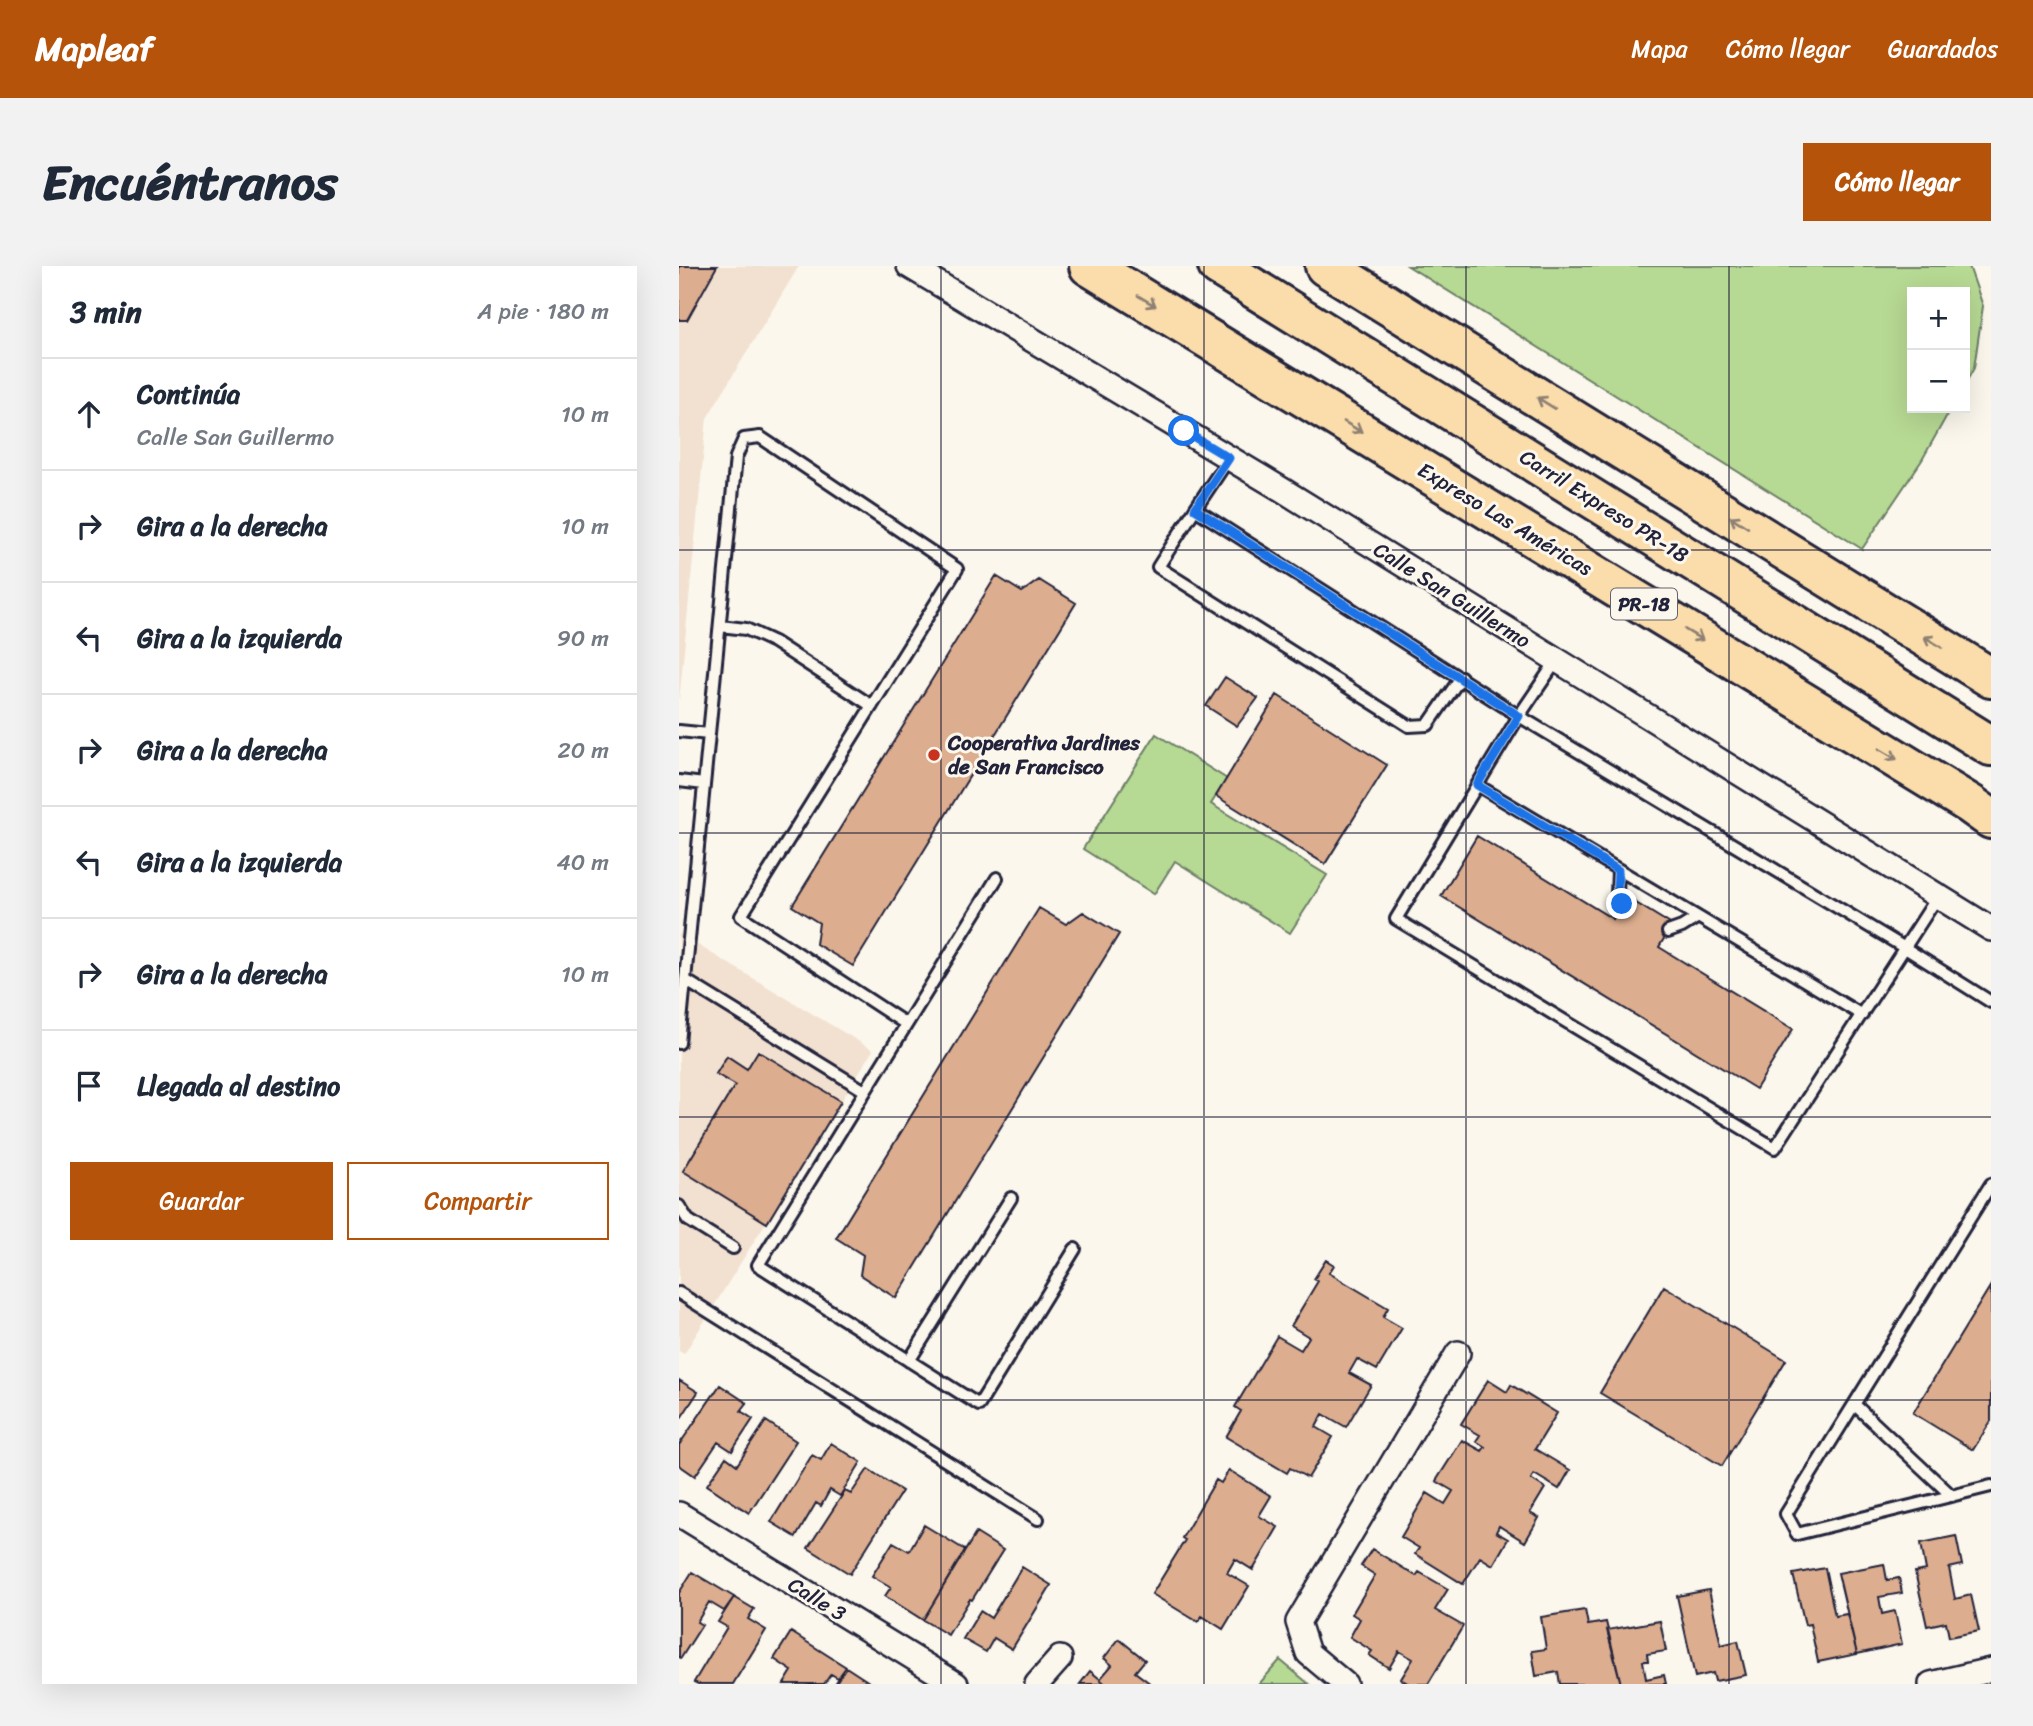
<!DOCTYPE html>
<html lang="es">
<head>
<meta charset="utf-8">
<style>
	body { margin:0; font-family:Sriracha,sans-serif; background:#f2f2f3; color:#1f2937 }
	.controls { position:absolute; right:21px; top:21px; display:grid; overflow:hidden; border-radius:0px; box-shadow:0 7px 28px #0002 }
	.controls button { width:63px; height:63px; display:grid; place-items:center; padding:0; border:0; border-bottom:2px solid #e0e1e3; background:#fff; color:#1f2937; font:35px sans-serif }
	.stop { position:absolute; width:21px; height:21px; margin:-16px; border:5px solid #1a73e8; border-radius:50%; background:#fff }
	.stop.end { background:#1a73e8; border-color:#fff; box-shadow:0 2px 7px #0008 }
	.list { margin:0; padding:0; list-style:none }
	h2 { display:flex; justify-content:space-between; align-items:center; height:91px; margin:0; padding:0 28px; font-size:30px }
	h2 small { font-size:23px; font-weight:400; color:#747a83 }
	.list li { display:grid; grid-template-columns:46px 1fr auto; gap:21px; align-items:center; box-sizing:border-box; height:112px; padding:0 28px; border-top:2px solid #e0e1e3 }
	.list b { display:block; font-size:26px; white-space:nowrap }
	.list p { margin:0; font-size:23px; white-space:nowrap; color:#747a83 }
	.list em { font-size:23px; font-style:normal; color:#747a83 }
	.actions { display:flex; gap:14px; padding:21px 28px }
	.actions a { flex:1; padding:16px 0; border:2px solid #b45309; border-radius:0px; text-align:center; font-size:24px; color:#b45309 }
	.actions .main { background:#b45309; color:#fff }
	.icon { flex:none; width:38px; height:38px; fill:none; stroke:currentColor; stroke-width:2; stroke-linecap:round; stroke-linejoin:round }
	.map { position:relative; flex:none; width:1312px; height:1418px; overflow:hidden; border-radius:0px }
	header { display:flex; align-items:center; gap:42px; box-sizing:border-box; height:98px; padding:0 35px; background:#b45309; color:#fff }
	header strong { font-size:33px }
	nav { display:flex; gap:38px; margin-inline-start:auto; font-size:24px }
	.intro { display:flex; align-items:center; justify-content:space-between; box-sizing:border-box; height:168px; padding:0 42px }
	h1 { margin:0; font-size:49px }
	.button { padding:18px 32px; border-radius:0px; background:#b45309; color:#fff; font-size:24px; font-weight:700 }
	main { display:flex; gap:42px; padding:0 42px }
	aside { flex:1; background:#fff; border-radius:0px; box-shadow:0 7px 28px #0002 }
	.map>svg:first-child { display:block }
	.built { fill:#f2e1d0 }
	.green { fill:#b6d993; stroke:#6c7e67; stroke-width:2 }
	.building { fill:#dcad8e; stroke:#22223b; stroke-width:2 }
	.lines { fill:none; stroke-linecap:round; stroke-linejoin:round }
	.lane-casing { stroke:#22223b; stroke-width:16 }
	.street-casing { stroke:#22223b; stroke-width:28 }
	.highway-casing { stroke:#22223b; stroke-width:44 }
	.lane { stroke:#fbf7ec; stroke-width:10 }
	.street { stroke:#fbf7ec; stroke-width:23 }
	.highway { stroke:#fbddab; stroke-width:38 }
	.oneway { stroke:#8e8073 }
	.route { stroke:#1a73e8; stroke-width:9 }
	.grid { fill:none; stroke:#22223b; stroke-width:2; stroke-opacity:0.55 }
	.poi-dot { fill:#c8321e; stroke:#fbf7ec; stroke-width:2.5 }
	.labels { text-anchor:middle; stroke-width:6; stroke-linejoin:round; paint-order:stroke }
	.shield { fill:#fbf7ec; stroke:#636270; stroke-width:2 }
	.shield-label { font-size:19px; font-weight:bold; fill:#22223b }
	.street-label { font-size:21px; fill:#22223b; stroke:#fbf7ec }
	.poi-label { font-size:21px; font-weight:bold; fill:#22223b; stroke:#fbf7ec; text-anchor:start }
</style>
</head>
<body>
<header>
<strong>Mapleaf</strong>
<nav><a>Mapa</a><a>Cómo llegar</a><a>Guardados</a></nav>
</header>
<div class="intro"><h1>Encuéntranos</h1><a class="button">Cómo llegar</a></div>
<main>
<aside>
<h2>3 min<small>A pie · 180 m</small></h2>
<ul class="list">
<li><svg class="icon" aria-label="ahead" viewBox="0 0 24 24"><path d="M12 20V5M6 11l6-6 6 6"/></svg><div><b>Continúa</b><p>Calle San Guillermo</p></div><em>10 m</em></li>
<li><svg class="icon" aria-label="right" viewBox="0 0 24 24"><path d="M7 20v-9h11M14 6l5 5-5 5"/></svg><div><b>Gira a la derecha</b></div><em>10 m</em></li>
<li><svg class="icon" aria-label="left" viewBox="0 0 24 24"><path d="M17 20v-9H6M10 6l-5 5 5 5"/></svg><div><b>Gira a la izquierda</b></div><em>90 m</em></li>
<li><svg class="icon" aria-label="right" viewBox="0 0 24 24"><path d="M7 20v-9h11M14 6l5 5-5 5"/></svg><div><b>Gira a la derecha</b></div><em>20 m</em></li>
<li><svg class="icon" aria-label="left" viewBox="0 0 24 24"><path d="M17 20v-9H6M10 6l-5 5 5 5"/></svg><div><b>Gira a la izquierda</b></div><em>40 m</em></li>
<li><svg class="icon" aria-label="right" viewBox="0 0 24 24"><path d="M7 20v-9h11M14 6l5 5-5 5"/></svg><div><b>Gira a la derecha</b></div><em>10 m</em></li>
<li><svg class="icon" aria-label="arrive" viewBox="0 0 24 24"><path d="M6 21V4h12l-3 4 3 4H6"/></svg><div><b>Llegada al destino</b></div></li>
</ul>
<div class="actions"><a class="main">Guardar</a><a>Compartir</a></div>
</aside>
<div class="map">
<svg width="1312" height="1418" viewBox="0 0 1312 1418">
	<rect width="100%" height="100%" fill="#fbf7ec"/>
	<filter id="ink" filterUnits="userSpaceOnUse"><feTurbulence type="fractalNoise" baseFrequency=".0143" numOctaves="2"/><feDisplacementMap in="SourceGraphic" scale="14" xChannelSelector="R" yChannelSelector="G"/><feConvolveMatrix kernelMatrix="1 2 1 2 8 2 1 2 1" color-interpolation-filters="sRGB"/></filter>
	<g filter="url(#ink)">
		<path class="built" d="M0,0H120L28,152L0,435Z
			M0,668L194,784L5,1088L0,1085Z"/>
		<path class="green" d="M729,0H1290L1304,40L1295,102L1286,118V26H1233V142H1272L1243,194L1183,283Z
			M477,468L548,513L532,538L648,609L611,667L496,595L475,628L404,583Z
			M601,1394L630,1418H580Z"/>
		<path class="building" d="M0,0H38L8,54H0Z
			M317,310L343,326L360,314L397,337L174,700L137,678L140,657L113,640Z
			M546,411L579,432L558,460L527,440Z
			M598,429L708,499L646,598L537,530Z
			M798,570L934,653L947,631L993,659L980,681L1114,763L1077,823L762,630Z
			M360,642L387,658L404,646L440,668L217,1032L181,1009L184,989L157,972Z
			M79,785L162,835L88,957L4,905L56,819L37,808L48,790L68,803Z
			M647,994L655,999L650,1007L709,1042L704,1051L723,1062L698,1104L678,1093L670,1107L692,1119L667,1161L644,1148L637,1161L654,1171L629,1212L611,1202L608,1207L547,1171L562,1145L556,1141L598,1070L622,1084L630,1071L612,1060L639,1015L635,1013Z
			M1312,1019V1155L1294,1184L1234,1147Z
			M985,1020L1107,1094L1043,1200L921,1127Z
			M0,1114L19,1126L0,1155Z
			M809,1114L828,1126L832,1119L878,1147L856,1183L891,1204L880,1223L855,1208L852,1213L866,1222L851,1247L860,1252L846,1276L820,1260L817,1266L829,1273L814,1299L801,1291L784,1318L736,1288L740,1282L722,1271L748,1227L766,1238L774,1225L757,1215L783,1174L803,1185L806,1181L797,1175L801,1169L782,1158Z
			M41,1119L68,1137L62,1145L74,1153L53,1185L39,1176L16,1210L0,1199V1179Z
			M87,1155L117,1175L70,1247L28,1219L47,1191L58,1199Z
			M152,1177L182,1196L161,1230L151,1224L142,1240L137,1237L117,1271L92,1256L133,1189L142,1194Z
			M189,1203L223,1225L171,1308L129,1282L166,1225L172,1228Z
			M550,1204L592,1230L580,1250L599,1261L574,1304L556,1293L548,1307L570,1320L544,1363L523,1350L519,1356L473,1328L506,1274L503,1272L537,1214L542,1217Z
			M245,1259L286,1284L244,1354L206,1330L212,1321L193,1310L214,1276L230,1285Z
			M297,1267L324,1284L293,1334L291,1333L269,1369L244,1354Z
			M1277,1270L1283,1299L1270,1302L1276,1333L1292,1329L1300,1365L1270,1371L1267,1356L1248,1360L1236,1306L1247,1304L1242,1277Z
			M693,1283L737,1310L740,1306L769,1323L756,1344L784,1360L749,1418H730L722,1413L734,1393L720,1385L710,1402L690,1389L693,1385L671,1371L681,1353L673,1348L696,1309L682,1300Z
			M1205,1298L1208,1314L1220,1312L1223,1327L1200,1331L1203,1348L1216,1345L1223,1378L1178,1388L1159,1307Z
			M343,1301L372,1319L333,1383L315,1372L307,1386L284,1373L301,1345L312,1352Z
			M1146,1302L1156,1350L1168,1348L1178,1388L1139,1396L1131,1358L1126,1359L1114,1308Z
			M13,1306L55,1331L45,1345L30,1336L18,1356L23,1359L2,1392L0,1391V1327Z
			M1030,1324L1042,1379L1059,1375L1067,1409L1036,1415L1034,1407L1016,1411L998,1330Z
			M55,1331L75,1343L69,1353L87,1364L54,1418H19L15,1416L48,1361L39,1356Z
			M906,1344L909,1359L927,1356L942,1418H881L879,1406L857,1410L853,1385L867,1383L862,1351Z
			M981,1355L987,1385L968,1388L969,1395H964L967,1413L985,1409L987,1418H942L928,1364Z
			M112,1366L167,1401L159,1412L152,1408L145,1418H105L113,1405L95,1393Z
			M440,1373L466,1394L456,1406L472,1418H426L421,1413L433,1399L425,1392Z
			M167,1401L193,1418H156Z
			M411,1405L421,1413L425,1418H401Z"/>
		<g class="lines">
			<defs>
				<path id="lane" d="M516,243L550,192
					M41,360L67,363L95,376L193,440
					M878,394L840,450L717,653L1096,882L1259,630
					M782,411L749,459L730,460L479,301L516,243L840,450L1226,682L1312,736
					M0,465L30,468
					M0,515L25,518
					M798,519L1183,749
					M939,604L938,629L942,638
					M318,612L79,999L300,1139L396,983
					M989,666L1003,661L1019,651
					M6,714L57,191L65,173L81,171L278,303L62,650L227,758
					M0,777L6,714L186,825
					M1312,918L1107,1248L1118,1268L1312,1220
					M0,940L9,954L54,982
					M0,1027L359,1253
					M230,1095L332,932
					M1176,1139L1273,1230"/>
				<path id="street" d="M230,0L602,223L1312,663
					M0,1248L277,1418
					M358,1418L381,1392
					M666,1418L629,1387L619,1356L779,1087
					M1252,1418L1312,1404"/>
				<path id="highway" d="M410,0L1291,538L1312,553
					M539,0L1312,480
					M646,0L1312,412"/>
			</defs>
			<use href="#lane" class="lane-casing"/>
			<use href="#street" class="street-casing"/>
			<use href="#highway" class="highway-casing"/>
			<use href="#lane" class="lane"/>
			<use href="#street" class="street"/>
			<use href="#highway" class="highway"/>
		</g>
		<defs><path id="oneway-shaft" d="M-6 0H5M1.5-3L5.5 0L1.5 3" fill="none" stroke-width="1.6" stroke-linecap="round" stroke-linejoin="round" transform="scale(1.75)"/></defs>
		<g class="oneway">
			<use href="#oneway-shaft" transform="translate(468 35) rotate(31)"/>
			<use href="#oneway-shaft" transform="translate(867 137) rotate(-148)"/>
			<use href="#oneway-shaft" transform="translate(674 161) rotate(31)"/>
			<use href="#oneway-shaft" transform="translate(1060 256) rotate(-148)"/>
			<use href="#oneway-shaft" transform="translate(1015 369) rotate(31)"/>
			<use href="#oneway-shaft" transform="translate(1254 376) rotate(-148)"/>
			<use href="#oneway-shaft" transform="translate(1209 488) rotate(31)"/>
		</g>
	</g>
	<g class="lines" filter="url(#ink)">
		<path class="route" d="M505,165L550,192L516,243L840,450L798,519L939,604L938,629L943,638"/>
	</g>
	<path class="grid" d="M262,0V1418M525,0V1418M787,0V1418M1050,0V1418M0,284H1312M0,567H1312M0,851H1312M0,1134H1312"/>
	<circle class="poi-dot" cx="255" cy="489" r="7"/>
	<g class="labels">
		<rect class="shield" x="932" y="322.5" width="66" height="31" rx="5"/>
		<g class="shield-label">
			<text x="965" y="345">PR-18</text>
		</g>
		<g class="street-label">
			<text transform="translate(925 240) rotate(32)" y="7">Carril Expreso PR-18</text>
			<text transform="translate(826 253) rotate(31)" y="7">Expreso Las Américas</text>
			<text transform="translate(773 329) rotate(32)" y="7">Calle San Guillermo</text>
			<text transform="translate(138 1333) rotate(32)" y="7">Calle 3</text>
		</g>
		<g class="poi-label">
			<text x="269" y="484">Cooperativa Jardines<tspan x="269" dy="24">de San Francisco</tspan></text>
		</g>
	</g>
</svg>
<div class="controls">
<button>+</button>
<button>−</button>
</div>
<div class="stop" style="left:505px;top:165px"></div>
<div class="stop end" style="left:943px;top:638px"></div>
</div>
</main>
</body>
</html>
